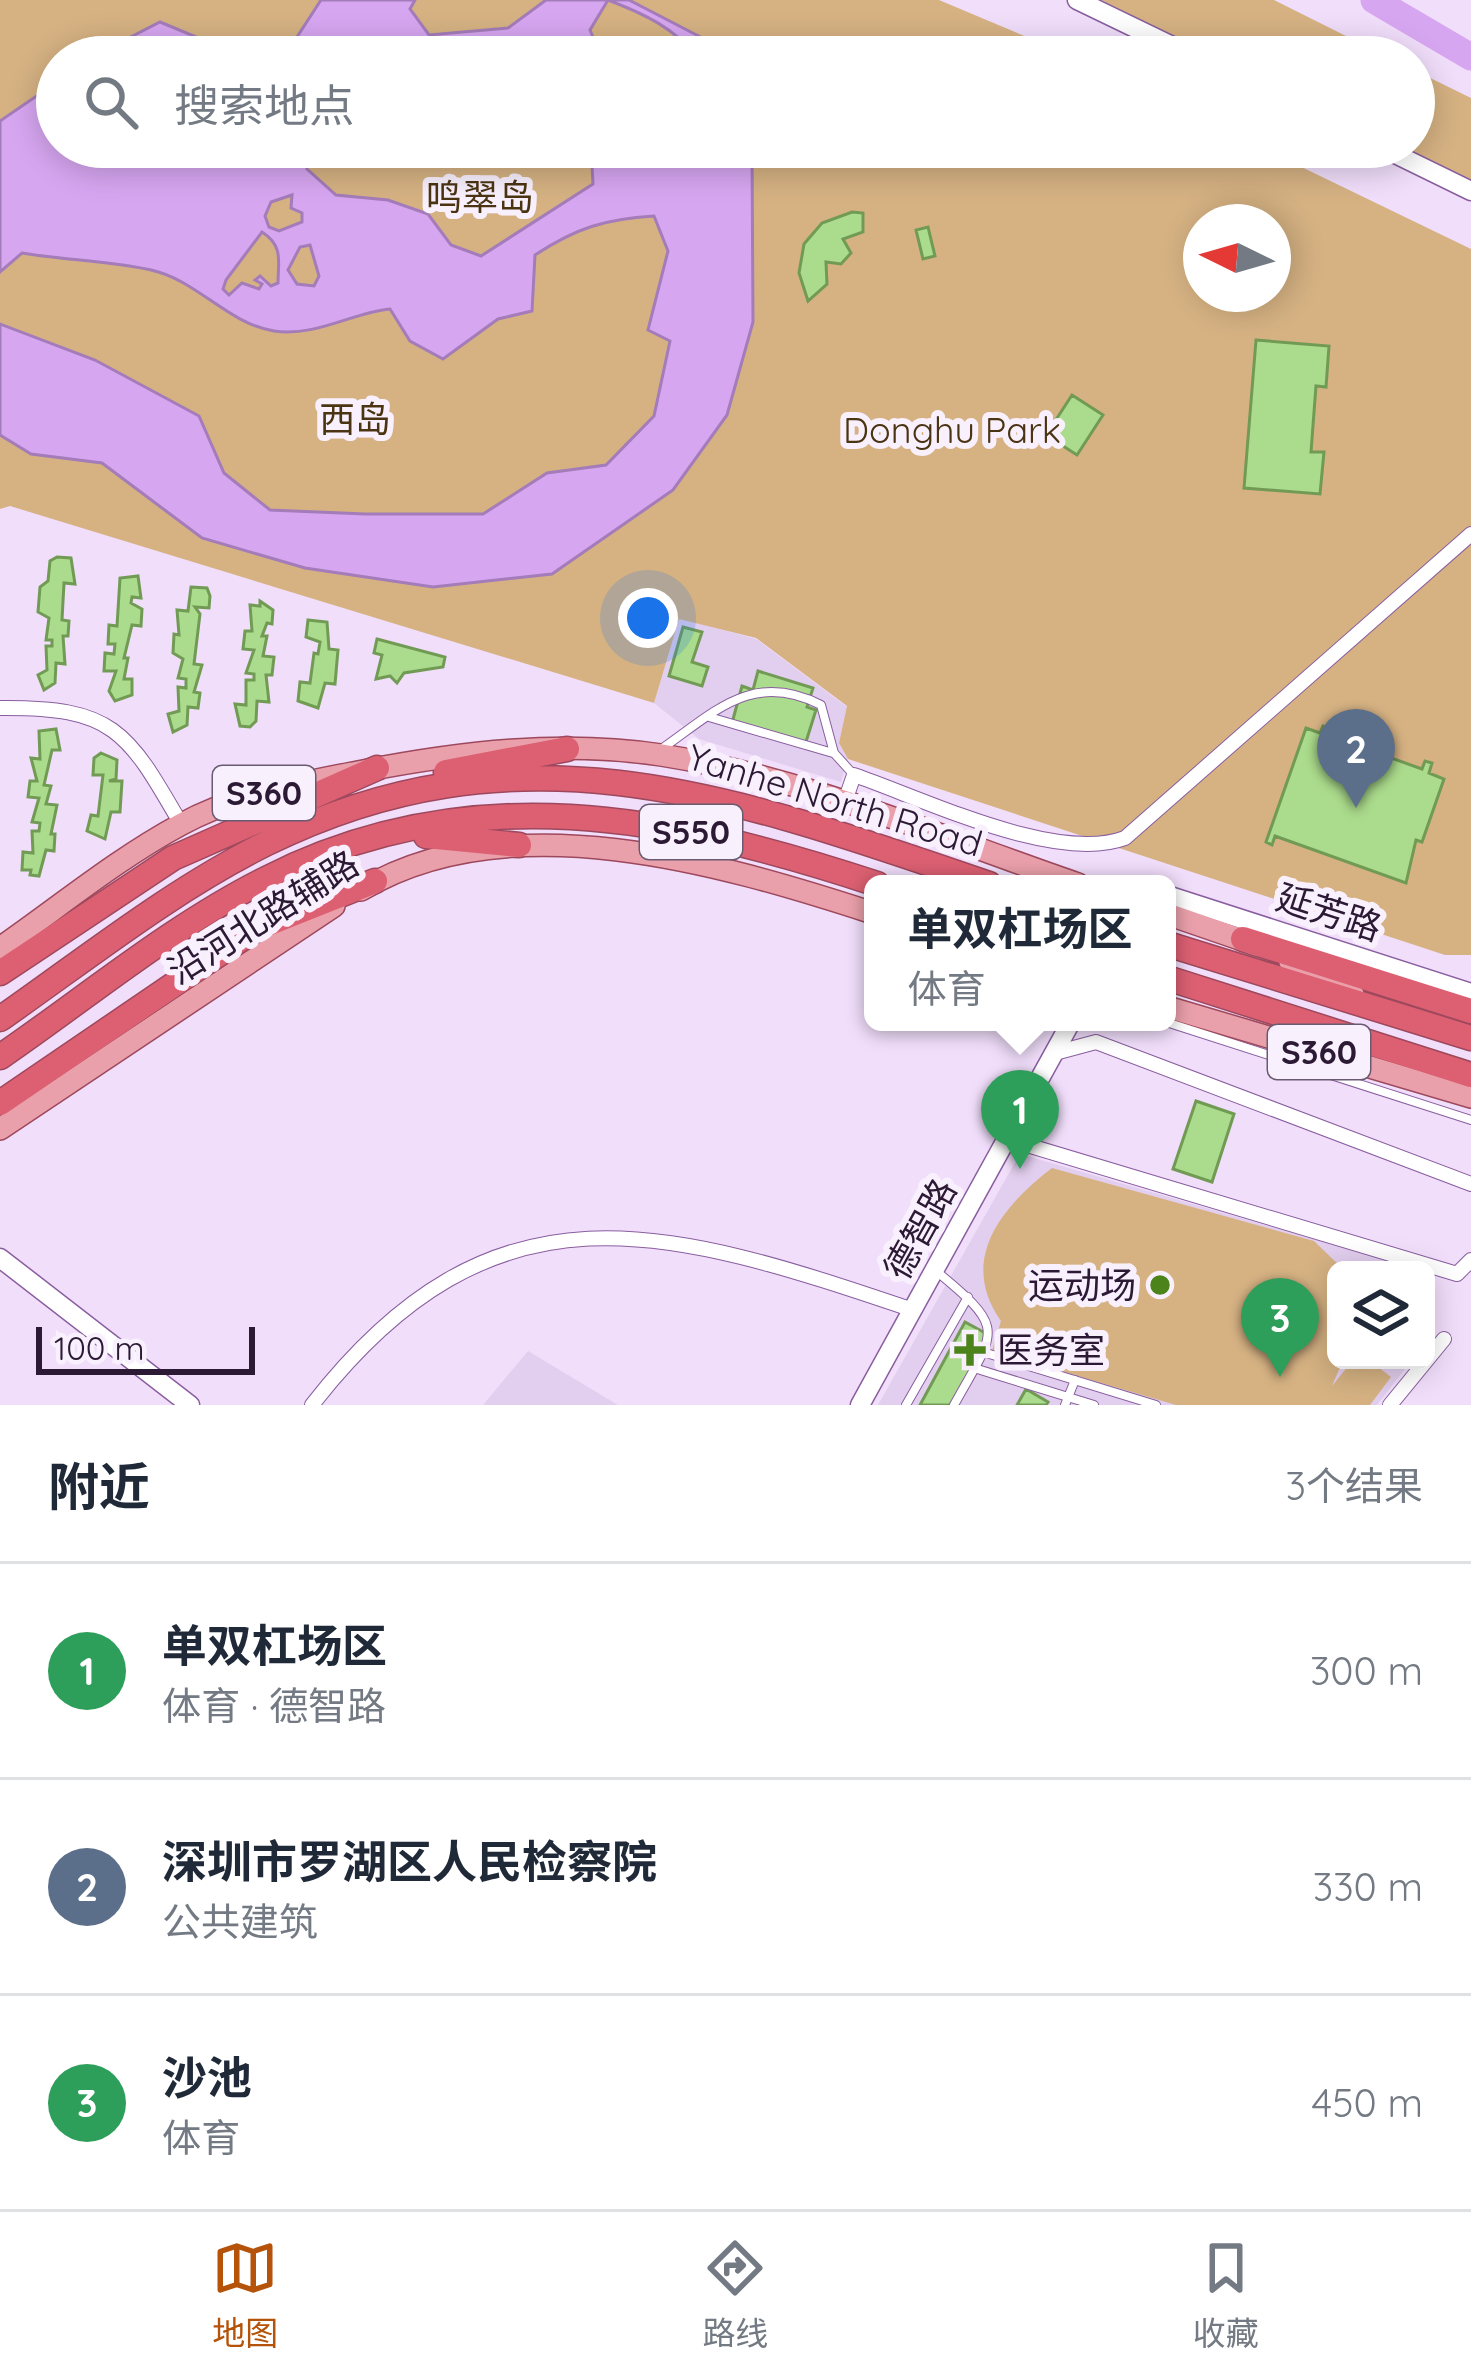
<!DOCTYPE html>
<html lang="zh">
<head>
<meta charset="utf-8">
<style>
	body { margin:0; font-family:Quicksand,"Noto Sans SC",sans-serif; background:#f2f2f3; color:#1f2937 }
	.controls { position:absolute; right:36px; bottom:36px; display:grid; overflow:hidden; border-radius:18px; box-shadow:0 6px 30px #0003 }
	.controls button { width:108px; height:108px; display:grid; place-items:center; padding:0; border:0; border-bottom:3px solid #e0e1e3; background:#fff; color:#1f2937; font:60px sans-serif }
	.compass { position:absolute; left:1183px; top:204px; width:108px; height:108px; border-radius:50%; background:#fff; box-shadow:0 6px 30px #0003; rotate:275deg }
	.scale { position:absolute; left:36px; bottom:30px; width:219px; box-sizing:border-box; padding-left:12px; border:6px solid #2c1a35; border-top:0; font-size:33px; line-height:42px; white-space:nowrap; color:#2c1a35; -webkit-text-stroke:9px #f9f0fe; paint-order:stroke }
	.you { position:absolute; left:648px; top:618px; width:42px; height:42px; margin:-30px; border:9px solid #fff; border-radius:50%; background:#1a73e8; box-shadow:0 0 0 18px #1a73e833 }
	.badge { display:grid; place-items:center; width:78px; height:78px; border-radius:50%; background:#b45309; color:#fff; font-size:39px; font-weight:700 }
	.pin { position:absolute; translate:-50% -99px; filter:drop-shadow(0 3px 6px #0008) }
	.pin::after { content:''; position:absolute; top:63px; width:42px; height:36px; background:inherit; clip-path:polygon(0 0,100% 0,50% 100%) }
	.popup { position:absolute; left:864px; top:875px; width:312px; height:156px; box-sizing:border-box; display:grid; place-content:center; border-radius:18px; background:#fff; filter:drop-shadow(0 3px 9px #0005); font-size:39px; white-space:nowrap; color:#747a83 }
	.popup b { font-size:45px; color:#1f2937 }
	.popup::after { content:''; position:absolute; left:50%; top:100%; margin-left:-24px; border:24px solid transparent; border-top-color:#fff }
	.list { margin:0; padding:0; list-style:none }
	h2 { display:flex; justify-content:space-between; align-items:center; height:156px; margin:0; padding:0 48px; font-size:51px }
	h2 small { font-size:39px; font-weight:400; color:#747a83 }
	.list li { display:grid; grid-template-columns:78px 1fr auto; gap:36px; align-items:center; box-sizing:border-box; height:216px; padding:0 48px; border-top:3px solid #e0e1e3 }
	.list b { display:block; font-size:45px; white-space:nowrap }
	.list p { margin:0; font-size:39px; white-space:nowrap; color:#747a83 }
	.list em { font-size:39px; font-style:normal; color:#747a83 }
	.icon { flex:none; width:66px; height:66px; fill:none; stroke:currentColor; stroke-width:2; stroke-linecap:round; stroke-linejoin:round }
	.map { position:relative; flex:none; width:1471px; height:1405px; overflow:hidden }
	.search { position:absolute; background:#fff; box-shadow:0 6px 30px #0003; left:36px; right:36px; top:36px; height:132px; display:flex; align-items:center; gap:30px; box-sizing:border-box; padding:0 42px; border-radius:66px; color:#747a83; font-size:45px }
	.sheet { height:804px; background:#fff }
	nav { display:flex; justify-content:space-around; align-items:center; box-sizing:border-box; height:168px; border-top:3px solid #e0e1e3; background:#fff; font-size:33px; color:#747a83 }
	nav a { display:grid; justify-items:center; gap:6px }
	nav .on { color:#b45309 }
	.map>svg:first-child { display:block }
	.built { fill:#e2ceee }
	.green { fill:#d6b283; fill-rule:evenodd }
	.water { fill:#d7a6f1; stroke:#a47cb9; stroke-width:3; fill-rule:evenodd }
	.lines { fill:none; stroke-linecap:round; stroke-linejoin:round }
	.river { stroke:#d7a6f1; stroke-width:27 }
	.building { fill:#abdb8c; stroke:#719b54; stroke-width:3 }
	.lane-casing { stroke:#895e9f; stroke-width:10 }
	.street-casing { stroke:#895e9f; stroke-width:16 }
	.secondary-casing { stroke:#895e9f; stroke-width:21 }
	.primary-casing { stroke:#9e485d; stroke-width:24 }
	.highway-casing { stroke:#9e485d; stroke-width:27 }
	.lane { stroke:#fff; stroke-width:8 }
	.street { stroke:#fff; stroke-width:14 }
	.secondary { stroke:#fff; stroke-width:18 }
	.primary { stroke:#eaa0aa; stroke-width:21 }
	.highway { stroke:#dc6072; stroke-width:24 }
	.poi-dot { fill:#4d831b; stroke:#f9f0fe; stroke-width:4.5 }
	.labels { text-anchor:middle; stroke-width:12; stroke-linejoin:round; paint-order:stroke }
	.shield { fill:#f9f0fe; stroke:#6a5a71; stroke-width:3 }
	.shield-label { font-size:33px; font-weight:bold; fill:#2c1a35 }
	.park-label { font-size:36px; fill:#4b3412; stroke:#f9f0fe }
	.street-label { font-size:36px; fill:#2c1a35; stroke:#f9f0fe }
	.poi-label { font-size:36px; fill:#2c1a35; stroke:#f9f0fe; text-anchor:end }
</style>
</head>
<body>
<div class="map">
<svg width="1471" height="1405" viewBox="0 0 1471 1405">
	<rect width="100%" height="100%" fill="#f1defb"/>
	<path class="built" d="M679,618L756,639L847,707L839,743L848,759L841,782L699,739L654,703Z
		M1027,1156L1420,1270H1336V1360H1412L1377,1405H878L1017,1159Z
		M528,1351L618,1405H483Z"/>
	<path class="green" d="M0,0H939L1074,57H57V147H1260L1471,249V955H1445L848,759L839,743L847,706L756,638L679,619L654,703L10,506L0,509ZM1201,222H1273V294H1201Z
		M1093,0H1274L1388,57H1212Z
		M1414,70L1471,98V181L1400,147H1414Z
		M1052,1168L1314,1241L1344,1270H1336V1360H1343L1332,1386L1353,1360H1369L1391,1377L1370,1405H1176L992,1351L1001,1321C958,1260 1001,1207 1052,1168Z"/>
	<path class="water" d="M321,0H415L410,9L429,35L508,28L546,0H629L739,57H697C674,28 645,14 608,0L590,30L597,47L594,57H284Z
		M160,22L218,46L231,57H92Z
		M57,82V147H304L307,169L336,195L388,200L428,214L451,245L481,256L593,184L591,147H752L753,322L727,415L673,490L552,574L433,587L305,568L202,538L102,463L31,454L0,435V324L95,360L199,416L224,473L270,510L365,514H483L547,473L606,465L654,416L670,341L648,330L668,251L654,216C605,219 576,228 535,255L532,311L498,319L443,359L410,341L390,309C351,313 316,337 274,331C228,324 197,280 151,270C109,261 64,260 22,253L0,272V121ZM292,195L291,208L302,213V222L279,231L269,227L265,216L271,202ZM262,232C284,246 278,262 278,283L271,286L260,276L255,280L262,284L259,289L242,283L229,295L223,289L226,280ZM310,245L319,276L314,286L297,284L288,270L300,247Z"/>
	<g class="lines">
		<path class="river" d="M1374,0L1471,57"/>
	</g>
	<path class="building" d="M852,212L863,213V232L843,239L851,253L841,264L826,262L827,284L808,301L799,273L804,244L822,223Z
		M928,227L935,256L923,259L916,230Z
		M1256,340L1329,346L1326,387L1316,386L1311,452H1324L1320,494L1244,488Z
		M1072,395L1103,415L1077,455L1046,435Z
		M57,557L71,558L75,584L64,583L62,620L69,621L68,636H63L65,664L56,663L55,683L44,690L38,675L47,670L46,646H52V640H46L49,618L38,612L40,587L48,581L50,561Z
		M138,576L141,598L132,597L131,603L142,609L141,626L132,625L124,658H128L124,679H132V695L115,701L109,691L116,671H104L105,653L114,654L115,644H108L109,625L117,626L120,578Z
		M191,587L207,588L210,596L209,608L195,607L200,614L194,664L202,665L194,692L200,693L198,708L188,707L187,725L173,732L168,714L179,711L178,687L186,688V679L178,678L183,659L173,653L174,634L179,635L177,610L188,611Z
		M260,601L273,610L272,624L267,623L262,636H267L263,656L274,657L272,675H266L269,702L257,701L256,721L250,727L240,726L235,704L246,705V680H254V674L246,673L254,650L243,649L245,631H252L250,605L260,606Z
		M308,620L327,622L329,649L338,650L335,684L325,683L318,708L298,701L300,682L310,683L314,653L318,654L320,642L306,637Z
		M683,627L702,632L692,662L708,667L702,686L669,676Z
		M377,639L445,657L443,667L404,673L397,683L390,676L376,679L382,655L374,653Z
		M758,671L813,688L807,707L816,710L805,745L732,723L742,686L753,690Z
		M1323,726L1332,730L1330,736L1422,769L1425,761L1432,763L1429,773L1444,779L1422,842L1416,840L1406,883L1275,836L1272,845L1266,842L1306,728L1320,733Z
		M56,729L60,750H52L44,785L51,786L46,804L57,805L51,834H55L54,851L46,850L39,876L30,875L31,870H22L23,852L33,853L32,831H39L40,823L32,822L39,798L28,797L30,781H37L31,758L40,759L39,731Z
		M101,753L117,760L116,779L109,781H122L120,812H111L105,839L87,831L91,815L98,816L103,775H93L94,758Z
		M1196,1101L1234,1114L1212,1182L1173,1169Z
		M965,1322L989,1335L951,1405H920Z
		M1026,1389L1048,1402L1046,1405H1017Z"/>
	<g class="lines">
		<defs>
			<path id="lane" d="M709,717L833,753
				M660,750C715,712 752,670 821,705L834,753L853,774
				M1166,1022L1471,1120
				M936,1271C1008,1330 996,1329 954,1405
				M983,1352L1156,1405
				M974,1368L1094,1405
				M906,1405L968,1297
				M1065,1405L1075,1380"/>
			<path id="street" d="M0,708C113,707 127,730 181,824
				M844,804L854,775C924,799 1056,864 1125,838L1471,534
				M1055,1053L1096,1042L1471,1184
				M1007,1139L1457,1274L1471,1260
				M312,1405C494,1171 667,1227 913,1310
				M1390,1405L1444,1339"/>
			<path id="secondary" d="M1077,0L1195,57
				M1381,147L1471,191
				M1167,895L1471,993
				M0,1258L190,1405
				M860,1405L1071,1022"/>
			<path id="primary" d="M361,890C509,801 722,864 873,913
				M1167,914L1257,945
				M0,948C59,907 117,859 180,825C236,794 301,783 363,771C461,752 561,740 661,755C803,777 943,838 1078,884
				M1290,962L1353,994
				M1167,1007L1471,1097
				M0,1129L334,906"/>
			<path id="highway" d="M446,772L567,749
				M426,836L519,845
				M1243,939L1471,1011
				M1167,944L1471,1038
				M0,973L173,858L377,768
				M1167,978L1471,1075
				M0,1019C86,959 172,890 267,843C523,717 739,799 989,884
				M0,1057C86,998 172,926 266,879C470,775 670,816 877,884
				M0,1103L257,928L375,881"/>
		</defs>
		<use href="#lane" class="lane-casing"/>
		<use href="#street" class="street-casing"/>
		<use href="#secondary" class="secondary-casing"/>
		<use href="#primary" class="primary-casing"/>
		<use href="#highway" class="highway-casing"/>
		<use href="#lane" class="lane"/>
		<use href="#street" class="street"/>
		<use href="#secondary" class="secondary"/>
		<use href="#primary" class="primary"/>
		<use href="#highway" class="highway"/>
	</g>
	<g class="poi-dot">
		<circle cx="1160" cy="1285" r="12"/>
		<path d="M964 1332h12v12h12v12h-12v12h-12v-12h-12v-12h12z"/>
	</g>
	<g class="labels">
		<g class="shield">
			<rect x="213" y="766" width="102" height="54" rx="9"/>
			<rect x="640" y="805" width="102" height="54" rx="9"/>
			<rect x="1268" y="1025" width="102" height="54" rx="9"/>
		</g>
		<g class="shield-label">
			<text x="264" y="805">S360</text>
			<text x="691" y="844">S550</text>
			<text x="1319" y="1064">S360</text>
		</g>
		<g class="park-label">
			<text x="480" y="210">鸣翠岛</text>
			<text x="355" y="432">西岛</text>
			<text x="952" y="443">Donghu Park</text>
		</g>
		<g class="street-label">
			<text transform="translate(835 800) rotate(17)" y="13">Yanhe North Road</text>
			<text transform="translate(1329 912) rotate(18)" y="13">延芳路</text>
			<text transform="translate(263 917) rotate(-32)" y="13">沿河北路辅路</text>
			<text transform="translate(920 1229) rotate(-61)" y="13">德智路</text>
		</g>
		<g class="poi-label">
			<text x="1136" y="1298">运动场</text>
			<text x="997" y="1363" text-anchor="start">医务室</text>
		</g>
	</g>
</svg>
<div class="controls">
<button><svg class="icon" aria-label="layers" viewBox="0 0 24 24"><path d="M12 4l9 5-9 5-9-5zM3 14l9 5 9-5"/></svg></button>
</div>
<svg class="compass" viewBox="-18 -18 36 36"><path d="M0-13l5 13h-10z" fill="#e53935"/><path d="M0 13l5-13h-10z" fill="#747a83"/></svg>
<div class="scale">100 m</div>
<div class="you"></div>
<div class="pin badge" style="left:1020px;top:1169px;background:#2e9e5b">1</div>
<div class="popup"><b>单双杠场区</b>体育</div>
<div class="pin badge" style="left:1356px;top:808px;background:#5c6f8a">2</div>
<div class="pin badge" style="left:1280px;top:1377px;background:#2e9e5b">3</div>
<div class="search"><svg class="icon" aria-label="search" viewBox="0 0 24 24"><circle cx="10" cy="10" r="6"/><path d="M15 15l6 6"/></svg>搜索地点</div>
</div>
<section class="sheet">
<h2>附近<small>3个结果</small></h2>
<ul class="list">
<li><span class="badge" style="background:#2e9e5b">1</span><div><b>单双杠场区</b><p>体育 · 德智路</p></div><em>300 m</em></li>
<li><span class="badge" style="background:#5c6f8a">2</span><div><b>深圳市罗湖区人民检察院</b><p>公共建筑</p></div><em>330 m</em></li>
<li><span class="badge" style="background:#2e9e5b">3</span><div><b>沙池</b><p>体育</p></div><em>450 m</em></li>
</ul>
</section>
<nav>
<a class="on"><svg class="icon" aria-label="map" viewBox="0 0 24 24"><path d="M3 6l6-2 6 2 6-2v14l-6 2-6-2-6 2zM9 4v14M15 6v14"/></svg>地图</a>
<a><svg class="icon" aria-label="directions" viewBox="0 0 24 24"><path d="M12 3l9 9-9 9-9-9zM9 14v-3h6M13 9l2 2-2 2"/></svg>路线</a>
<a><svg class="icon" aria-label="saved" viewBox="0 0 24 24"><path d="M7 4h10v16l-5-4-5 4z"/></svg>收藏</a>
</nav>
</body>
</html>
